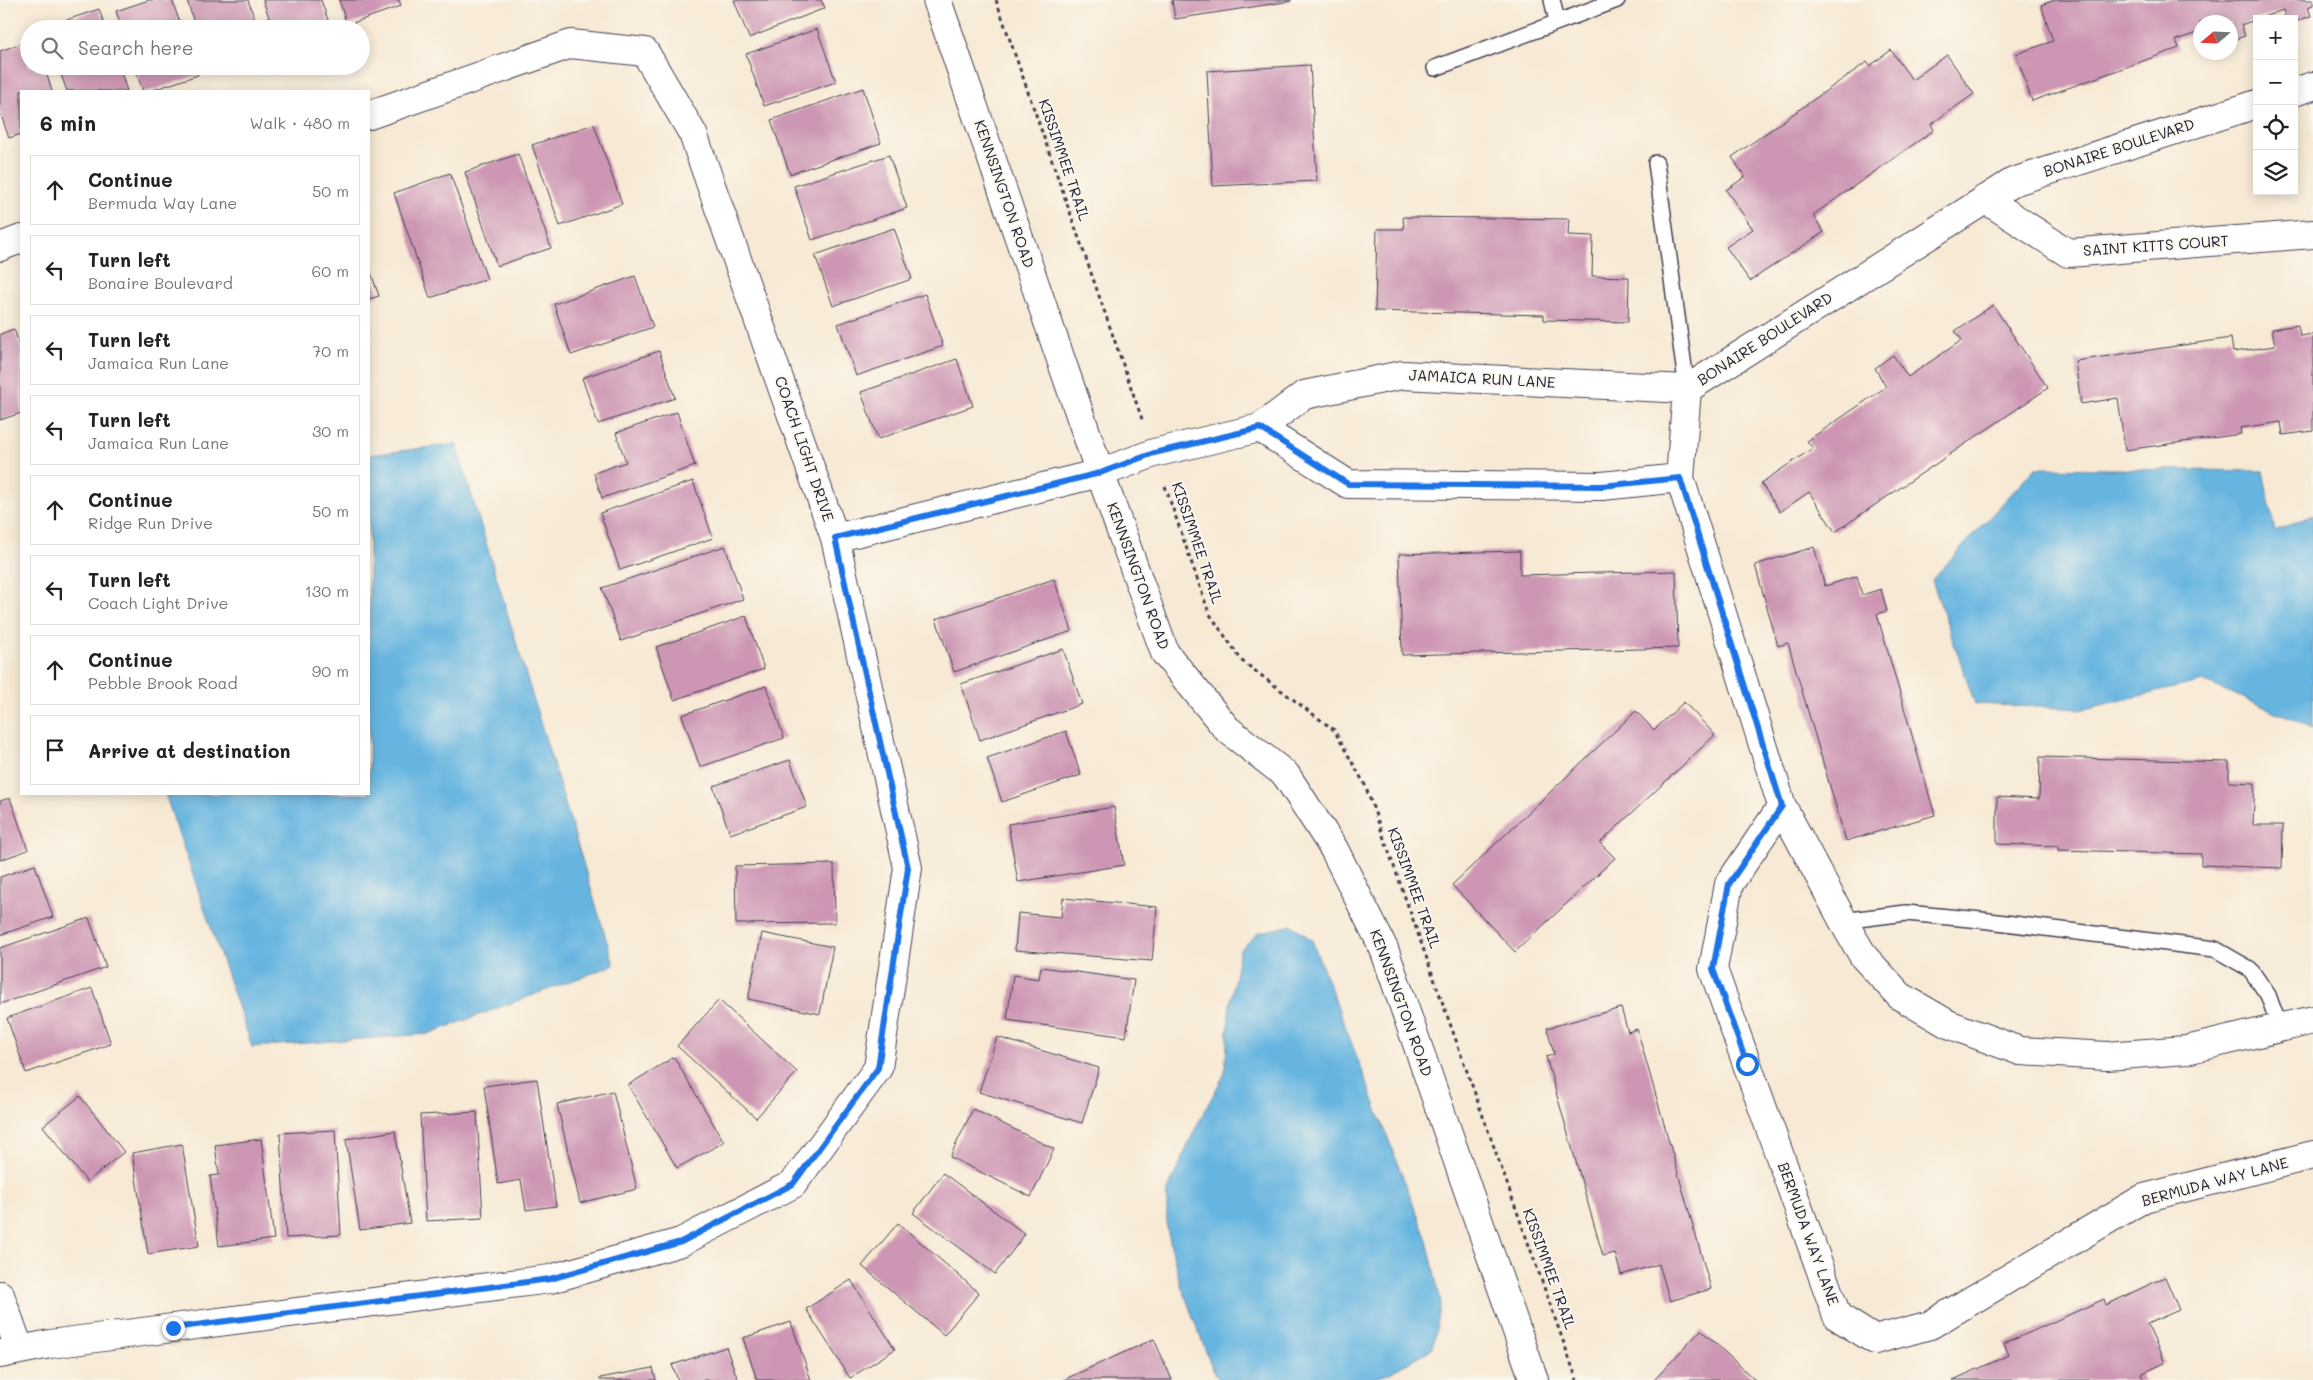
<!DOCTYPE html>
<html lang="en">
<head>
<meta charset="utf-8">
<style>
	body { margin:0; font-family:Mali,sans-serif; background:#f6f6f6; color:#222 }
	.controls { position:absolute; right:15px; top:15px; display:grid; overflow:hidden; border-radius:0px; box-shadow:0 2px 12px #0003 }
	.controls button { width:45px; height:45px; display:grid; place-items:center; padding:0; border:0; border-bottom:1px solid #e0e0e0; background:#fff; color:#222; font:25px sans-serif }
	.compass { position:absolute; left:2193px; top:15px; width:45px; height:45px; border-radius:50%; background:#fff; box-shadow:0 2px 12px #0003; rotate:251deg }
	.stop { position:absolute; width:15px; height:15px; margin:-11px; border:4px solid #1a73e8; border-radius:50%; background:#fff }
	.stop.end { background:#1a73e8; border-color:#fff; box-shadow:0 1px 5px #0008 }
	.list { margin:0; padding:0; list-style:none }
	h2 { display:flex; justify-content:space-between; align-items:center; height:65px; margin:0; padding:0 20px; font-size:21px }
	h2 small { font-size:16px; font-weight:400; color:#767676 }
	.list li { display:grid; grid-template-columns:32px 1fr auto; gap:15px; align-items:center; box-sizing:border-box; height:70px; margin:0 10px 10px; padding:0 10px; border:1px solid #e0e0e0; border-radius:0px }
	.list b { display:block; font-size:19px; white-space:nowrap }
	.list p { margin:0; font-size:16px; white-space:nowrap; color:#767676 }
	.list em { font-size:16px; font-style:normal; color:#767676 }
	.icon { flex:none; width:28px; height:28px; fill:none; stroke:currentColor; stroke-width:2; stroke-linecap:round; stroke-linejoin:round }
	.map { position:relative; flex:none; width:2313px; height:1380px; overflow:hidden }
	.search { position:absolute; background:#fff; box-shadow:0 2px 12px #0003; left:20px; top:20px; width:350px; height:55px; display:flex; align-items:center; gap:12px; box-sizing:border-box; padding:0 18px; border-radius:28px; color:#767676; font-size:19px }
	.panel { position:absolute; background:#fff; box-shadow:0 2px 12px #0003; left:20px; top:90px; width:350px; height:705px; border-radius:0px }
	.map>svg:first-child { display:block }
	.water { fill:#66b5e0; stroke:#446c8e }
	.building { fill:#cd96b4 }
	.lines { fill:none; stroke-linecap:round; stroke-linejoin:round }
	.lane-casing { stroke:#424052; stroke-width:18 }
	.street-casing { stroke:#424052; stroke-width:30 }
	.path { stroke:#424052; stroke-width:3; stroke-dasharray:4 4; stroke-linecap:butt }
	.lane { stroke:#fff; stroke-width:15 }
	.street { stroke:#fff; stroke-width:28 }
	.route { stroke:#1a73e8; stroke-width:6 }
	.labels { text-anchor:middle; stroke-width:4; stroke-linejoin:round; paint-order:stroke }
	.street-label { font-size:15px; fill:#22223b; stroke:#fbf7ec }
</style>
</head>
<body>
<div class="map">
<svg width="2313" height="1380" viewBox="0 0 2313 1380">
	<rect width="100%" height="100%" fill="#fbf7ec"/>
	<filter id="ink" filterUnits="userSpaceOnUse"><feTurbulence type="fractalNoise" baseFrequency=".02" numOctaves="2"/><feDisplacementMap in="SourceGraphic" scale="10" xChannelSelector="R" yChannelSelector="G"/><feConvolveMatrix kernelMatrix="1 2 1 2 8 2 1 2 1" color-interpolation-filters="sRGB"/></filter>
	<filter id="wash" filterUnits="userSpaceOnUse"><feTurbulence type="fractalNoise" baseFrequency=".0096" numOctaves="4" result="noise"/><feDisplacementMap in="SourceGraphic" scale="20" xChannelSelector="R" yChannelSelector="G"/><feGaussianBlur stdDeviation="1.12" result="paint"/><feColorMatrix in="noise" values="0 0 0 0 0 0 0 0 0 0 0 0 0 0 0 0 0 1.4 0 .05"/><feComposite in="paint" operator="in"/></filter>
	<g filter="url(#wash)">
		<rect width="100%" height="100%" fill="#f7e9d4"/>
		<path class="water" d="M456,444L614,965L428,1034L252,1047L165,794H369V455Z
			M2035,468L2263,471L2275,531L2313,515V728L2203,681L2084,709L1975,704L1932,580Z
			M1292,925L1312,940L1427,1240L1441,1302L1433,1348L1388,1374L1369,1380H1220L1215,1375L1180,1283L1167,1229V1192L1196,1127L1225,1073L1230,1003L1240,950L1258,933Z"/>
		<g id="blocks">
			<path class="building" d="M149,0H172L182,29H122L116,11Z
				M187,0H248L258,29H196Z
				M263,0H321L331,29H273Z
				M339,0H399L401,6L347,25Z
				M734,0H821L825,8L749,38Z
				M1172,0H1291V1L1175,19Z
				M2055,0H2313V5L2308,7L2311,16L2294,22V19H2286L2283,10L2241,25L2245,36L2230,41V22H2200V32L2176,40L2179,48L2032,101L2016,54L2053,41L2041,5Z
				M99,9L106,29H43V28Z
				M817,29L836,82L764,106L746,54Z
				M29,41V66H44L52,91H21V134L9,138L0,112V51Z
				M1891,50L1912,80L1947,55L1974,94L1931,124L1934,130L1813,215L1824,232L1750,281L1726,247L1753,229L1726,190L1745,177L1732,157L1867,62L1870,66Z
				M1310,65L1317,181L1213,186L1207,71Z
				M58,66H119L127,91H67Z
				M134,66H195L198,75L150,91H143Z
				M209,66H231V67L212,73Z
				M863,88L881,143L790,174L771,120Z
				M594,124L622,204L560,226L532,145Z
				M518,154L551,248L497,266L465,172Z
				M889,155L907,208L812,240L794,186Z
				M450,173L487,279L430,298L394,193Z
				M1403,217L1569,219L1568,235L1593,236L1592,276L1629,277L1628,322L1544,320V315L1375,311L1377,229H1404Z
				M894,228L912,279L833,306L815,255Z
				M369,267L379,296L369,299Z
				M635,276L653,327L571,355L554,304Z
				M925,294L943,346L856,376L838,324Z
				M1993,305L2048,388L1835,532L1809,492L1780,512L1761,483L1813,448L1807,441L1886,387L1875,368L1893,355L1908,377L1962,340L1955,331Z
				M2298,325L2300,336L2313,334V431L2283,435L2281,422L2240,428L2241,434L2125,450L2118,398L2081,404L2075,361L2231,338L2233,352L2275,346L2272,329Z
				M14,329L21,350V413L0,420V334Z
				M659,351L675,398L598,424L582,378Z
				M957,359L973,406L878,439L861,392Z
				M677,412L695,466L602,498L594,473L626,462L616,433Z
				M693,481L713,538L620,570L600,513Z
				M725,546L743,599L621,641L602,588Z
				M1814,547L1825,586L1857,576L1862,595L1881,589L1887,611L1877,614L1935,815L1846,841L1788,643L1778,646L1755,565Z
				M1520,551V575L1676,571L1678,648L1402,655L1399,554Z
				M1054,579L1072,631L954,672L936,619Z
				M746,616L764,669L674,700L656,647Z
				M1063,649L1082,704L980,740L961,684Z
				M766,686L784,738L700,767L682,715Z
				M1684,702L1715,735L1600,843L1615,858L1515,952L1452,885L1636,711L1654,730Z
				M1066,731L1081,775L1002,802L987,758Z
				M2040,757L2229,762V782L2255,783L2253,825H2283L2282,868L2201,865V854L2058,850V846L1997,844V797L2039,799Z
				M790,760L807,807L730,834L713,786Z
				M10,798L28,850L0,860V801Z
				M1114,807L1124,865L1018,882L1008,824Z
				M834,864L835,923L736,924L735,866Z
				M35,865L53,917L0,935V877Z
				M1063,898L1157,907L1152,961L1015,950L1018,913L1061,917Z
				M89,918L106,967L0,1004V948Z
				M762,933L833,947L820,1014L748,999Z
				M1041,967L1134,980L1126,1037L1007,1020L1013,975L1039,979Z
				M92,988L111,1044L26,1073L7,1018Z
				M719,1000L797,1072L756,1118L677,1046Z
				M1621,1008L1628,1032L1637,1029L1711,1289L1670,1301L1659,1264L1621,1275L1615,1253L1603,1256L1546,1057L1554,1054L1547,1028Z
				M997,1037L1099,1068L1082,1123L979,1092Z
				M674,1057L724,1142L677,1168L628,1085Z
				M537,1079L556,1206L526,1210L521,1180L498,1184L484,1086Z
				M613,1091L637,1189L580,1203L557,1104Z
				M80,1096L124,1152L87,1182L43,1126Z
				M973,1109L1054,1149L1031,1197L950,1157Z
				M477,1112L483,1218L426,1221L420,1115Z
				M335,1130L341,1235L286,1238L280,1133Z
				M395,1131L410,1223L360,1230L346,1139Z
				M261,1139L274,1239L219,1246L210,1176L219,1175L215,1145Z
				M182,1144L199,1246L148,1254L132,1153Z
				M943,1173L1025,1234L995,1274L913,1213Z
				M898,1223L979,1293L944,1335L862,1266Z
				M2165,1277L2179,1310L2147,1324L2165,1363L2141,1374L2144,1380H1953L2009,1355L2004,1344L2104,1299L2106,1305Z
				M851,1280L895,1349L850,1378L806,1309Z
				M791,1322L811,1380H757L743,1338Z
				M1701,1330L1755,1380H1654Z
				M1154,1339L1172,1380H1063Z
				M726,1347L738,1380H678L672,1365Z
				M653,1368L656,1380H600V1378Z"/>
		</g>
	</g>
	<g filter="url(#ink)">
		<use href="#blocks" fill-opacity="0" stroke="#424052" stroke-width="1"/>
		<g class="lines">
			<defs>
				<path id="lane" d="M1552,0L1557,21
					M1435,68L1617,0
					M1656,163L1687,389
					M1842,921L1906,913L1981,920L2215,949L2250,969L2268,995L2280,1028"/>
				<path id="street" d="M937,0L1100,473L1165,653L1227,729L1286,775L1334,849L1384,949L1534,1380
					M2294,92L2313,86
					M2257,104L2013,182L1687,389L1680,478L1782,806L1848,930L1864,957L1900,996L1948,1024L2020,1051L2107,1056L2186,1050L2313,1020
					M1985,199L2068,253L2313,234
					M0,247L21,239
					M1260,428L1304,395L1402,375L1687,389
					M835,538L1100,473L1154,453L1260,428L1348,484L1602,486L1680,478
					M1782,806L1729,884L1713,969L1837,1316L1875,1340L1930,1325L2144,1198L2313,1155
					M0,1295L19,1348
					M0,1354L50,1344L550,1279L681,1242L793,1184L878,1068L908,868L835,538L693,134L645,52L571,44L369,115"/>
			</defs>
			<use href="#lane" class="lane-casing"/>
			<use href="#street" class="street-casing"/>
			<path class="path" d="M996,0L1143,422
				M1165,486L1209,613L1242,661L1334,730L1365,785L1577,1380"/>
			<use href="#lane" class="lane"/>
			<use href="#street" class="street"/>
		</g>
	</g>
	<g class="lines" filter="url(#ink)">
		<path class="route" d="M173,1328L550,1279L681,1242L793,1184L878,1068L908,868L835,538L1100,473L1154,453L1260,428L1348,484L1602,486L1680,478L1782,806L1729,884L1713,969L1747,1064"/>
	</g>
	<g class="labels">
		<g class="street-label">
			<text transform="translate(2119 148) rotate(-18)" y="5">BONAIRE BOULEVARD</text>
			<text transform="translate(1064 160) rotate(71)" y="5">KISSIMMEE TRAIL</text>
			<text transform="translate(1004 194) rotate(71)" y="5">KENNSINGTON ROAD</text>
			<text transform="translate(2156 246) rotate(-4)" y="5">SAINT KITTS COURT</text>
			<text transform="translate(1765 339) rotate(-33)" y="5">BONAIRE BOULEVARD</text>
			<text transform="translate(1482 379) rotate(3)" y="5">JAMAICA RUN LANE</text>
			<text transform="translate(804 449) rotate(71)" y="5">COACH LIGHT DRIVE</text>
			<text transform="translate(1197 543) rotate(71)" y="5">KISSIMMEE TRAIL</text>
			<text transform="translate(1138 576) rotate(70)" y="5">KENNSINGTON ROAD</text>
			<text transform="translate(1414 888) rotate(70)" y="5">KISSIMMEE TRAIL</text>
			<text transform="translate(1401 1003) rotate(70)" y="5">KENNSINGTON ROAD</text>
			<text transform="translate(2215 1182) rotate(-15)" y="5">BERMUDA WAY LANE</text>
			<text transform="translate(1808 1234) rotate(70)" y="5">BERMUDA WAY LANE</text>
			<text transform="translate(1549 1269) rotate(70)" y="5">KISSIMMEE TRAIL</text>
		</g>
	</g>
</svg>
<div class="controls">
<button>+</button>
<button>−</button>
<button><svg class="icon" aria-label="locate" viewBox="0 0 24 24"><circle cx="12" cy="12" r="6"/><path d="M12 2v4M12 18v4M2 12h4M18 12h4"/></svg></button>
<button><svg class="icon" aria-label="layers" viewBox="0 0 24 24"><path d="M12 4l9 5-9 5-9-5zM3 14l9 5 9-5"/></svg></button>
</div>
<svg class="compass" viewBox="-18 -18 36 36"><path d="M0-13l5 13h-10z" fill="#e53935"/><path d="M0 13l5-13h-10z" fill="#767676"/></svg>
<div class="stop" style="left:1747px;top:1064px"></div>
<div class="stop end" style="left:173px;top:1328px"></div>
<div class="search"><svg class="icon" aria-label="search" viewBox="0 0 24 24"><circle cx="10" cy="10" r="6"/><path d="M15 15l6 6"/></svg>Search here</div>
<section class="panel">
<h2>6 min<small>Walk · 480 m</small></h2>
<ul class="list">
<li><svg class="icon" aria-label="ahead" viewBox="0 0 24 24"><path d="M12 20V5M6 11l6-6 6 6"/></svg><div><b>Continue</b><p>Bermuda Way Lane</p></div><em>50 m</em></li>
<li><svg class="icon" aria-label="left" viewBox="0 0 24 24"><path d="M17 20v-9H6M10 6l-5 5 5 5"/></svg><div><b>Turn left</b><p>Bonaire Boulevard</p></div><em>60 m</em></li>
<li><svg class="icon" aria-label="left" viewBox="0 0 24 24"><path d="M17 20v-9H6M10 6l-5 5 5 5"/></svg><div><b>Turn left</b><p>Jamaica Run Lane</p></div><em>70 m</em></li>
<li><svg class="icon" aria-label="left" viewBox="0 0 24 24"><path d="M17 20v-9H6M10 6l-5 5 5 5"/></svg><div><b>Turn left</b><p>Jamaica Run Lane</p></div><em>30 m</em></li>
<li><svg class="icon" aria-label="ahead" viewBox="0 0 24 24"><path d="M12 20V5M6 11l6-6 6 6"/></svg><div><b>Continue</b><p>Ridge Run Drive</p></div><em>50 m</em></li>
<li><svg class="icon" aria-label="left" viewBox="0 0 24 24"><path d="M17 20v-9H6M10 6l-5 5 5 5"/></svg><div><b>Turn left</b><p>Coach Light Drive</p></div><em>130 m</em></li>
<li><svg class="icon" aria-label="ahead" viewBox="0 0 24 24"><path d="M12 20V5M6 11l6-6 6 6"/></svg><div><b>Continue</b><p>Pebble Brook Road</p></div><em>90 m</em></li>
<li><svg class="icon" aria-label="arrive" viewBox="0 0 24 24"><path d="M6 21V4h12l-3 4 3 4H6"/></svg><div><b>Arrive at destination</b></div></li>
</ul>
</section>
</div>
</body>
</html>
